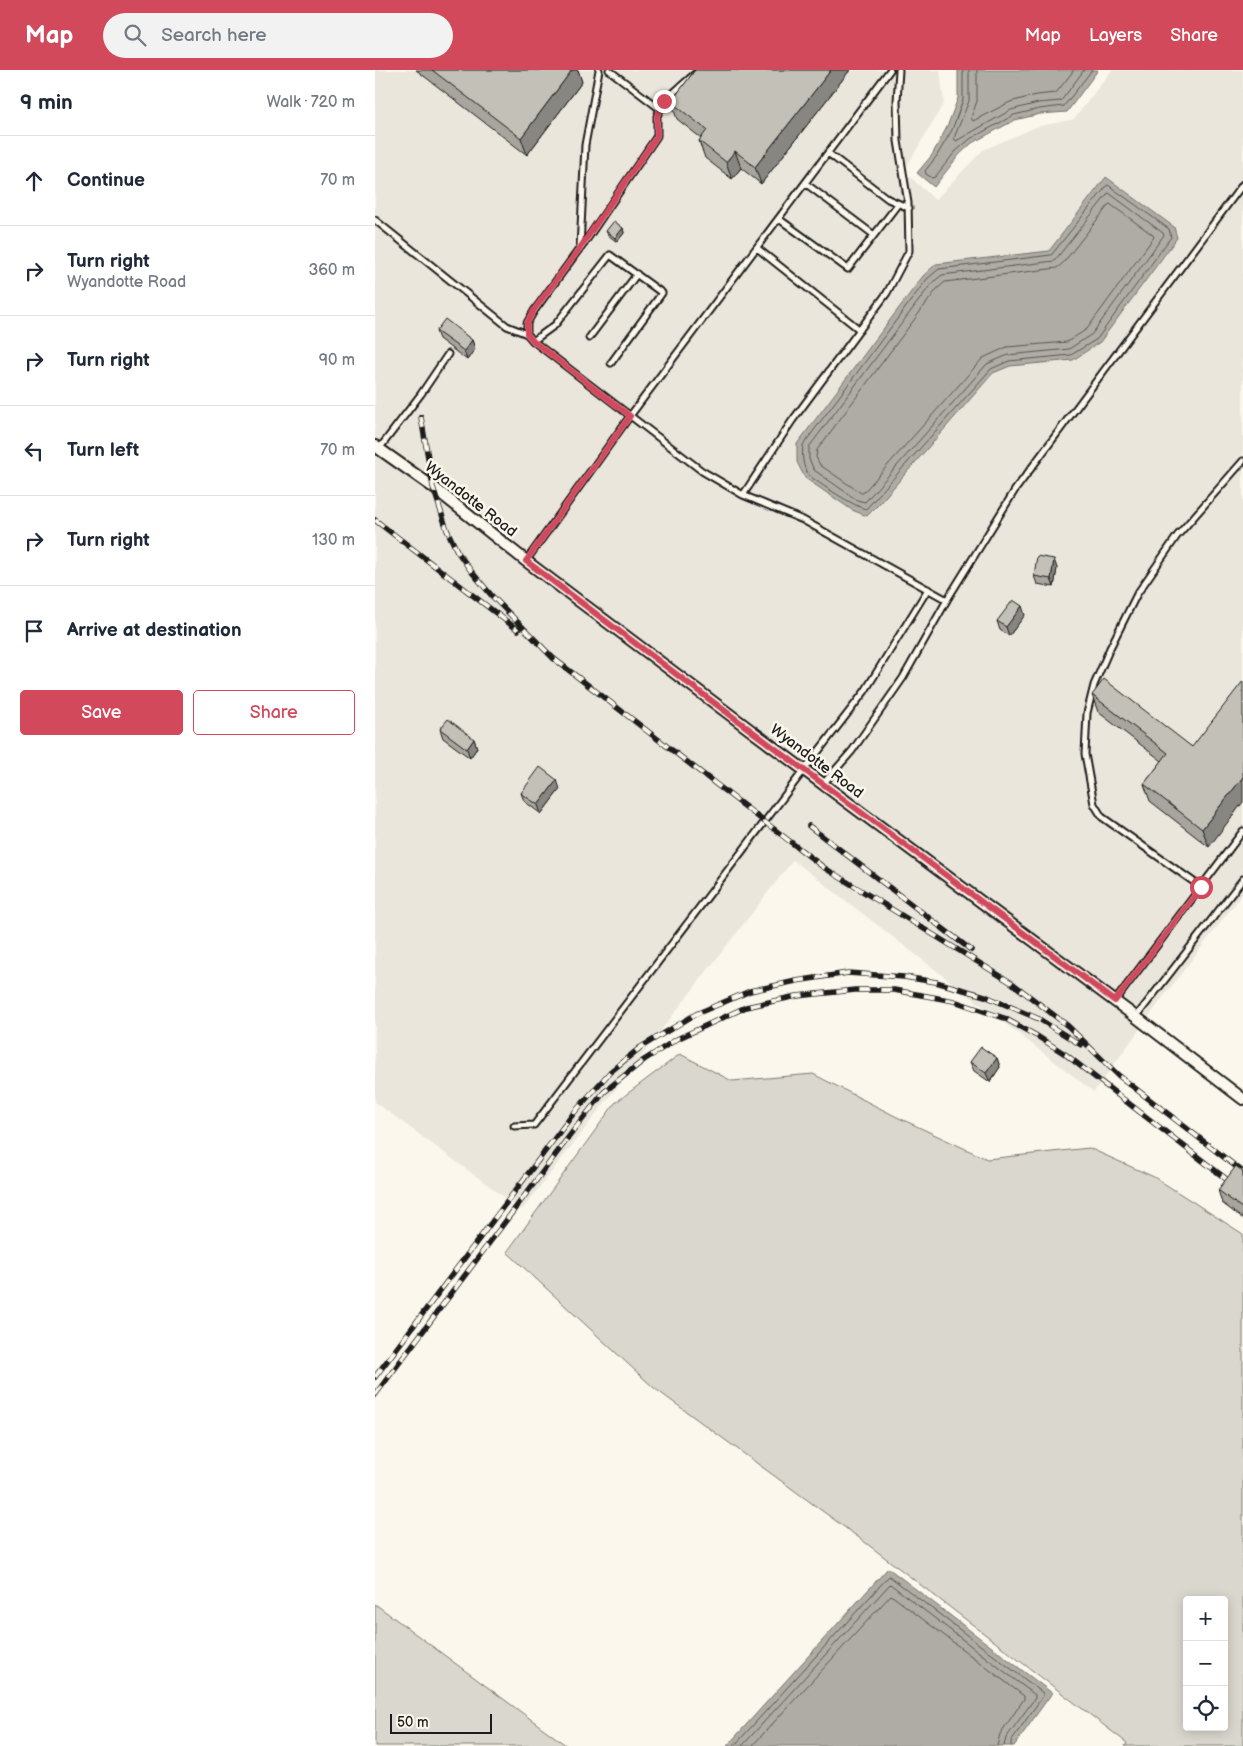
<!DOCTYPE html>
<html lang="en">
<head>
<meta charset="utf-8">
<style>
	body { margin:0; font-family:"Balsamiq Sans",sans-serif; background:#f2f2f3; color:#1f2937 }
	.controls { position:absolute; right:15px; bottom:15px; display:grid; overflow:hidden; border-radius:5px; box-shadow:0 2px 12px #0003 }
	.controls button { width:45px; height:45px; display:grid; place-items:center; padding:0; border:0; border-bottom:1px solid #e0e1e3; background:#fff; color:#1f2937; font:25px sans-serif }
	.scale { position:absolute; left:15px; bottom:12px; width:102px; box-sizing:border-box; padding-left:5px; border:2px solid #1c1c1c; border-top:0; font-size:14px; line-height:18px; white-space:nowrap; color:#1c1c1c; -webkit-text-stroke:4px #fbf7ec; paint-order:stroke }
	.stop { position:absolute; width:15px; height:15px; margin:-11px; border:4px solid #d1495b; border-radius:50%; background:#fff }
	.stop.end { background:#d1495b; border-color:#fff; box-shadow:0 1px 5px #0008 }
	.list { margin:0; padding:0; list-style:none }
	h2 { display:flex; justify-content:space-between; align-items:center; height:65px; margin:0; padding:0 20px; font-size:21px }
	h2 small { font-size:16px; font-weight:400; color:#747a83 }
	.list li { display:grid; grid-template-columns:32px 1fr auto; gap:15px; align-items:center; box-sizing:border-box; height:90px; padding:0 20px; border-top:1px solid #e0e1e3 }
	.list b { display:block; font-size:19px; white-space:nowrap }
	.list p { margin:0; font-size:16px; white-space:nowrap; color:#747a83 }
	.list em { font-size:16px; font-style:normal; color:#747a83 }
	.actions { display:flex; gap:10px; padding:15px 20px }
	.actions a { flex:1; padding:11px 0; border:1px solid #d1495b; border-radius:5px; text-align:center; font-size:18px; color:#d1495b }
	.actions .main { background:#d1495b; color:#fff }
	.icon { flex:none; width:28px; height:28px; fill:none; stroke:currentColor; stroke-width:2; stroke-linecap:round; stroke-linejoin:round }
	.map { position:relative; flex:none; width:868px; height:1676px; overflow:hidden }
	header { display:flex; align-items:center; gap:30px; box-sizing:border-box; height:70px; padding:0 25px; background:#d1495b; color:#fff }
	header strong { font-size:24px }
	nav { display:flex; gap:28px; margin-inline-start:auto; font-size:18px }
	.search { width:350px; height:45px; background:#f2f2f3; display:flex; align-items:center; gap:12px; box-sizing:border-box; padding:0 18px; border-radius:28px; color:#747a83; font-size:19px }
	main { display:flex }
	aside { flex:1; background:#fff }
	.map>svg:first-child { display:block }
	.built { fill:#eae6dc }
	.green { fill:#dad7ce; stroke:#7b7a75; fill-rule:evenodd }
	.water { fill:#afaca5; stroke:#74726e }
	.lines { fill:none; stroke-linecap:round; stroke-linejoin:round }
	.shore { stroke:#575653; stroke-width:1 }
	.service-casing { stroke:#1c1c1c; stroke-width:9 }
	.minor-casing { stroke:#1c1c1c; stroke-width:14 }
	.service { stroke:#fbf7ec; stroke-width:5 }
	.minor { stroke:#fbf7ec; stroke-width:10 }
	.rail-casing { stroke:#1c1c1c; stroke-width:5.5 }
	.rail { stroke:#fbf7ec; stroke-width:4; stroke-dasharray:11; stroke-linecap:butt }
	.wall { fill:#a8a59e; stroke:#1c1c1c }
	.shaded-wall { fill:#888681; stroke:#1c1c1c }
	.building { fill:#c3c0b8; stroke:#1c1c1c }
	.route { stroke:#d1495b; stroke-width:6 }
	.labels { text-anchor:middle; stroke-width:5; stroke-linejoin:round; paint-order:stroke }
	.street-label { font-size:15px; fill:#1c1c1c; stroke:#fbf7ec }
</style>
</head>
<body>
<header>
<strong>Map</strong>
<div class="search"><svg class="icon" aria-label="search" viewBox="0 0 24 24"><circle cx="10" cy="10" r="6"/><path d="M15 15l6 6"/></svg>Search here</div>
<nav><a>Map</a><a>Layers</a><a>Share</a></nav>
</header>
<main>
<aside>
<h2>9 min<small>Walk · 720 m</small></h2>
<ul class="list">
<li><svg class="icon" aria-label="ahead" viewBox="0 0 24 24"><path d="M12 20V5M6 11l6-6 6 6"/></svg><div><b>Continue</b></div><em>70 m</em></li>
<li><svg class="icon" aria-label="right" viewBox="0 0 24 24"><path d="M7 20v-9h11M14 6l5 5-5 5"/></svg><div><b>Turn right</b><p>Wyandotte Road</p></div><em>360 m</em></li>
<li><svg class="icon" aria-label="right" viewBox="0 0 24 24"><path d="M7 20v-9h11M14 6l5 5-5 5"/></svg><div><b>Turn right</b></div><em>90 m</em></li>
<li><svg class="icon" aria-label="left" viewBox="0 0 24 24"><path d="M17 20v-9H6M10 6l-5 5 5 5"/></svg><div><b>Turn left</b></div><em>70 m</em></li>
<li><svg class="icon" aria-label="right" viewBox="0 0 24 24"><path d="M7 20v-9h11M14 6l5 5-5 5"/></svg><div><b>Turn right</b></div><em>130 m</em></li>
<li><svg class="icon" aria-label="arrive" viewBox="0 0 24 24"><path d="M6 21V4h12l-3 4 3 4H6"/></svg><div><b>Arrive at destination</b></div></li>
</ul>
<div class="actions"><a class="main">Save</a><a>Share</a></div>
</aside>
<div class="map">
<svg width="868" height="1676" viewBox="0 0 868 1676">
	<rect width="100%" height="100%" fill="#fbf7ec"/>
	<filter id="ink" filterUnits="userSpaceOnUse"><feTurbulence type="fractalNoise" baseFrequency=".02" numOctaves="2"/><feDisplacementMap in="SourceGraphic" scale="10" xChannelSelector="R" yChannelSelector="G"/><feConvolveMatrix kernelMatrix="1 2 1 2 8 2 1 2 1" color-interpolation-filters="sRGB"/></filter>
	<g filter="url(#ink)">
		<path class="built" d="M0,0H565L569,33L529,101L560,130L608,80L661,57L699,49L737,0H868V823L789,926L719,1022L418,790L147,1140L0,1032Z"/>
		<path class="green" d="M305,984L357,1011L438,1004L522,1047L612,1089L714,1078L779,1107L868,1164V1676H750L752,1673L487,1470L279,1318L132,1182L240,1033ZM812,1530H849V1657H812Z
			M0,1534L192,1676H0Z"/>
		<path class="water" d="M583,0H723L692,42L665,44L640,50L597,73L584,85L559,117L542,103L557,85L572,57L583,28Z
			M731,107L799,157L802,168L725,272L698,290L635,296L618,303L504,434L492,446L477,440L430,408L422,392V374L548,206L561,194L674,181Z
			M513,1498L677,1623L639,1676H352Z"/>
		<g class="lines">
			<path class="shore" d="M588,0V30L577,60L561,87L550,101L551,104L557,108L560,107L580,82L595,69L639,45L664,39L689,36L717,0
				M594,0V31L579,68L581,71L636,40L663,33L686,31L709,0
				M602,0V31L596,48L598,51L635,32L661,25L681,23L699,0
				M733,115L794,159L796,167L722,269L696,285L634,291L616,299L491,439C482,438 441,412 434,405C427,397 427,385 428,375L552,209L564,199L676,185Z
				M734,123L788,163L789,165L717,264L694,279L633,285L612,294L490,432L482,430L439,400L434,389V377L557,213L567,205L679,191Z
				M735,134L778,165L779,167L712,259L692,272L632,277L608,288L488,423H486L445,395L441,387L442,380L562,219L570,212L682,198L688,193Z
				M359,1676L514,1506L668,1623V1626L636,1671V1676
				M367,1676L515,1514L660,1625V1628L631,1668L629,1676
				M377,1676L516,1525L649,1626V1629L625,1664L622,1676"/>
			<defs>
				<path id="service" d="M224,0L210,75L205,178L159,241L152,253V264L158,271L327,401L368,425L428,450L572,530L640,420L868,114
					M234,0L285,39
					M453,83L513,129L534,138
					M430,113L499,165
					M404,149L473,199L523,134
					M0,150L132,256L152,264
					M206,178L282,66V46L289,31L324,0
					M382,178L485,260
					M214,268L262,204
					M158,271L180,255L235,185L287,223L236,293
					M4,379L46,324L73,284
					M368,425L417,351L512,223L534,181L533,133L523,71L522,31L524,0
					M151,491L255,346L515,0
					M448,714L477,681L528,608L572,530
					M826,817L727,747L719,734L710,684L712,643L719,615L735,578L762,524L802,466L868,391
					M740,931L868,761
					M761,947L868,809
					M139,1056L159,1055L429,700L490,621L553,519"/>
				<path id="minor" d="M0,376L58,417L151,491L374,659L761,947L868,1029"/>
			</defs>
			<use href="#service" class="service-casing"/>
			<use href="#minor" class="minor-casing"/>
			<use href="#service" class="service"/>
			<use href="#minor" class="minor"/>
			<defs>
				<path id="rail" d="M46,347L58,417L72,460L82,481L96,501L117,526L178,588L448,797L637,913L693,956L743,1005L868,1102
					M0,450L143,560
					M434,756L596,880
					M0,1307L198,1044L235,1002L266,977L321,944L375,921L421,911L473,903L529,907L561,912L610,926L664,949L706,975
					M0,1325L199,1060L229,1022L269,990L302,969L371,937L422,926L480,920H519L579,931L629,948L662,966L690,984L868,1122"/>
			</defs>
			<use href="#rail" class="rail-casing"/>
			<use href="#rail" class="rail"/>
		</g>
		<path class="wall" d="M41,0H203L207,12L152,85Z
			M320,0H475L386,114L366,98L357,109L330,88L324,71L326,68L302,49L296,32Z
			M248,158L249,163L242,172L233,165L231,161Z
			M61,261L97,270L100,279L92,290L64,269Z
			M682,498L679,517L662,514L659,506Z
			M650,545L634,566L625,560L622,551Z
			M717,625L817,677L834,777L775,731L769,714L787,691L723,642Z
			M65,659L99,669L102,678L95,688L68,668Z
			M185,719L166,744L149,731L146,723Z
			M622,988L625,997L615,1012L599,1001L595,992Z
			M868,1102V1149L847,1133L843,1120Z"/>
		<path class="shaded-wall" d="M197,0H203L207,12L152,85L146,68Z
			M456,0H475L386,114L380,97Z
			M360,81L366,98L357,109L351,92Z
			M248,158L249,163L242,172L240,168Z
			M97,270L100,279L92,290L89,281Z
			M679,489L682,498L679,517L676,509Z
			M647,536L650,545L634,566L631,557Z
			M99,669L102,678L95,688L92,679Z
			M868,707V732L834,777L827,759Z
			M182,710L185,719L166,744L163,735Z
			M622,988L625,997L615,1012L611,1003Z"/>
		<path class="building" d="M57,0H197L146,68Z
			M320,0H456L380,97L360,81L351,92L324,71L332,60L296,32Z
			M239,151L248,158L240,168L231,161Z
			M70,249L97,270L89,281L61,261Z
			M662,486L679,489L676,509L659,506Z
			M638,530L647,536L631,557L622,551Z
			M729,609L817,677L868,611V707L827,759L769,714L793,683L717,625Z
			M73,649L99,669L92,679L65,659Z
			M165,697L182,710L163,735L146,723Z
			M606,977L622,988L611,1003L595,992Z
			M861,1096L868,1102V1139L843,1120Z"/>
	</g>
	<g class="lines" filter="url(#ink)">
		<path class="route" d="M289,31L282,46V66L205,178L159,240L152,253V264L158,271L255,346L151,491L374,659L740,931L826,817"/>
	</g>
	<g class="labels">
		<g class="street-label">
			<text transform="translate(96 429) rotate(38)" y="5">Wyandotte Road</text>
			<text transform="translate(442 691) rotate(37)" y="5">Wyandotte Road</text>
		</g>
	</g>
</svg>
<div class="controls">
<button>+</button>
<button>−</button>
<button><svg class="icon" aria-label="locate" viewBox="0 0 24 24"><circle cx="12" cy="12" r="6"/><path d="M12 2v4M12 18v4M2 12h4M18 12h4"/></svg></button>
</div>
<div class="scale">50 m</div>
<div class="stop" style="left:826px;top:817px"></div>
<div class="stop end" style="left:289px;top:31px"></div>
</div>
</main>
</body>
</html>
